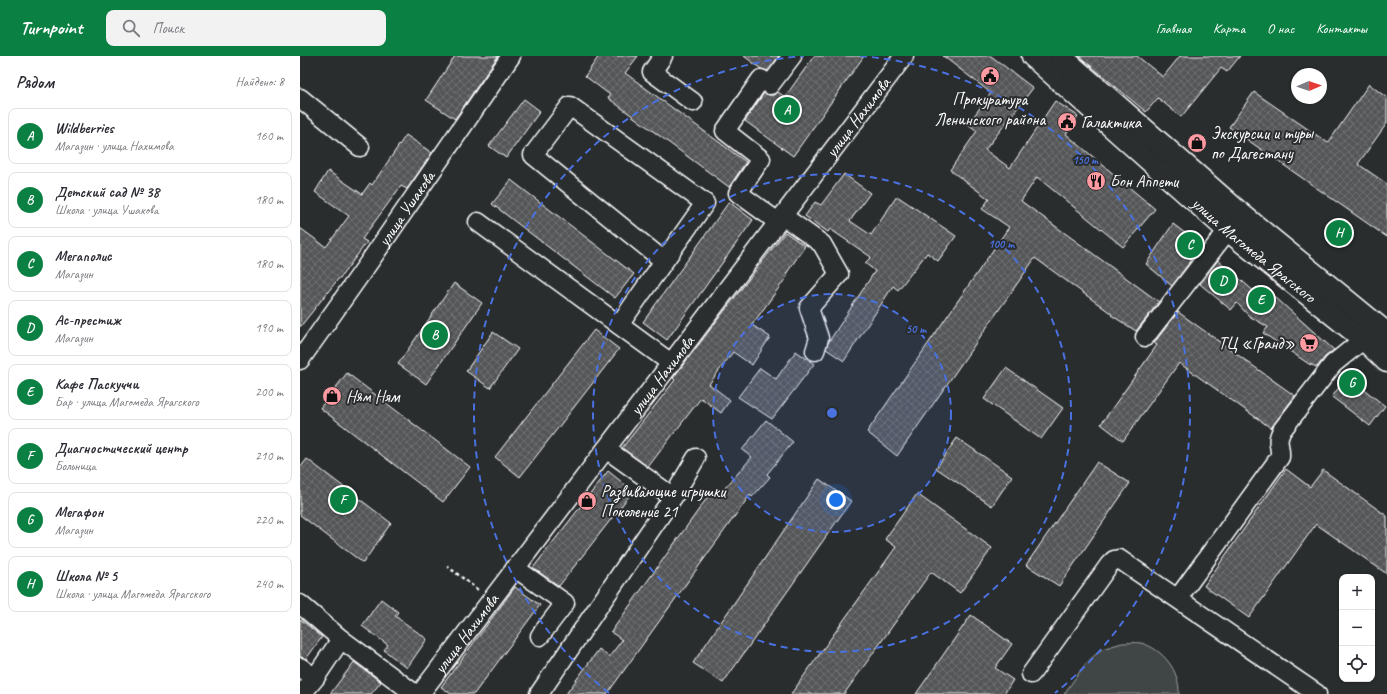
<!DOCTYPE html>
<html lang="ru">
<head>
<meta charset="utf-8">
<style>
	body { margin:0; font-family:Caveat,sans-serif; background:#f2f2f3; color:#2b2b33 }
	.controls { position:absolute; right:12px; bottom:12px; display:grid; overflow:hidden; border-radius:8px; box-shadow:0 1px 3px #0004 }
	.controls button { width:36px; height:36px; display:grid; place-items:center; padding:0; border:0; border-bottom:1px solid #e1e1e2; background:#fff; color:#2b2b33; font:20px sans-serif }
	.compass { position:absolute; left:991px; top:12px; width:36px; height:36px; border-radius:50%; background:#fff; box-shadow:0 1px 3px #0004; rotate:88deg }
	.you { position:absolute; left:536px; top:444px; width:14px; height:14px; margin:-10px; border:3px solid #fff; border-radius:50%; background:#1a73e8; box-shadow:0 0 0 6px #1a73e833 }
	.badge { display:grid; place-items:center; width:26px; height:26px; border-radius:50%; background:#0b8043; color:#fff; font-size:13px; font-weight:700 }
	.pin { position:absolute; translate:-50% -50%; border:2px solid #fff; box-shadow:0 1px 4px #0006 }
	.list { margin:0; padding:0; list-style:none }
	h2 { display:flex; justify-content:space-between; align-items:center; height:52px; margin:0; padding:0 16px; font-size:17px }
	h2 small { font-size:13px; font-weight:400; color:#7c7c81 }
	.list li { display:grid; grid-template-columns:26px 1fr auto; gap:12px; align-items:center; box-sizing:border-box; height:56px; margin:0 8px 8px; padding:0 8px; border:1px solid #e1e1e2; border-radius:8px }
	.list b { display:block; font-size:15px; white-space:nowrap }
	.list p { margin:0; font-size:13px; white-space:nowrap; color:#7c7c81 }
	.list em { font-size:13px; font-style:normal; color:#7c7c81 }
	.icon { flex:none; width:22px; height:22px; fill:none; stroke:currentColor; stroke-width:2; stroke-linecap:round; stroke-linejoin:round }
	.map { position:relative; flex:none; width:1087px; height:638px; overflow:hidden }
	header { display:flex; align-items:center; gap:24px; box-sizing:border-box; height:56px; padding:0 20px; background:#0b8043; color:#fff }
	header strong { font-size:19px }
	nav { display:flex; gap:22px; margin-inline-start:auto; font-size:14px }
	.search { width:280px; height:36px; background:#f2f2f3; display:flex; align-items:center; gap:10px; box-sizing:border-box; padding:0 14px; border-radius:8px; color:#7c7c81; font-size:15px }
	main { display:flex }
	aside { flex:1; background:#fff }
	.map>svg:first-child { display:block }
	.pitch { fill:#414445; stroke:#a0a2a2 }
	.building { fill:url(#building-cross-hatch); stroke:#fff }
	.lines { fill:none; stroke-linecap:round; stroke-linejoin:round }
	.minor-casing { stroke:#fff; stroke-width:21 }
	.major-casing { stroke:#fff; stroke-width:25 }
	.path { stroke:#fff; stroke-width:2.5; stroke-dasharray:3 3; stroke-linecap:butt }
	.minor { stroke:#2a2d2e; stroke-width:18 }
	.major { stroke:#2a2d2e; stroke-width:22 }
	.ring { fill:none; stroke:#4a71e0; stroke-width:2; stroke-dasharray:7 5 }
	.labels { text-anchor:middle; stroke-width:4; stroke-linejoin:round; paint-order:stroke }
	.poi-label { font-size:17px; fill:#fff; stroke:#2a2d2e; text-anchor:start }
	.street-label { font-size:17px; fill:#fff; stroke:#2a2d2e }
	.centre { fill:#4a71e0; stroke:#2a2d2e; stroke-width:2 }
	.ring-label { font-size:12px; text-anchor:middle; font-weight:bold; fill:#4a71e0; stroke:#2a2d2e; stroke-width:4; stroke-linejoin:round; paint-order:stroke }
</style>
</head>
<body>
<header>
<strong>Turnpoint</strong>
<div class="search"><svg class="icon" aria-label="search" viewBox="0 0 24 24"><circle cx="10" cy="10" r="6"/><path d="M15 15l6 6"/></svg>Поиск</div>
<nav><a>Главная</a><a>Карта</a><a>О нас</a><a>Контакты</a></nav>
</header>
<main>
<aside>
<h2>Рядом<small>Найдено: 8</small></h2>
<ul class="list">
<li><span class="badge">A</span><div><b>Wildberries</b><p>Магазин · улица Нахимова</p></div><em>160 m</em></li>
<li><span class="badge">B</span><div><b>Детский сад № 38</b><p>Школа · улица Ушакова</p></div><em>180 m</em></li>
<li><span class="badge">C</span><div><b>Мегаполис</b><p>Магазин</p></div><em>180 m</em></li>
<li><span class="badge">D</span><div><b>Ас-престиж</b><p>Магазин</p></div><em>190 m</em></li>
<li><span class="badge">E</span><div><b>Кафе Паскуччи</b><p>Бар · улица Магомеда Ярагского</p></div><em>200 m</em></li>
<li><span class="badge">F</span><div><b>Диагностический центр</b><p>Больница</p></div><em>210 m</em></li>
<li><span class="badge">G</span><div><b>Мегафон</b><p>Магазин</p></div><em>220 m</em></li>
<li><span class="badge">H</span><div><b>Школа № 5</b><p>Школа · улица Магомеда Ярагского</p></div><em>240 m</em></li>
</ul>
</aside>
<div class="map">
<svg width="1087" height="638" viewBox="0 0 1087 638">
	<defs>
		<pattern id="building-cross-hatch" width="8" height="8" patternUnits="userSpaceOnUse"><rect width="8" height="8" fill="#555758"/><path d="M0 0l8 8M0 8l8-8" fill="none" stroke="#6e7071"/></pattern>
	</defs>
	<rect width="100%" height="100%" fill="#2a2d2e"/>
	<filter id="ink" filterUnits="userSpaceOnUse"><feTurbulence type="fractalNoise" baseFrequency=".025" numOctaves="2"/><feDisplacementMap in="SourceGraphic" scale="8" xChannelSelector="R" yChannelSelector="G"/><feConvolveMatrix kernelMatrix="1 2 1 2 8 2 1 2 1" color-interpolation-filters="sRGB"/></filter>
	<g filter="url(#ink)">
		<path class="pitch" d="M822,587C828,587 835,586 841,587C863,593 880,615 879,638H764L786,607L802,593Z"/>
		<path class="building" d="M155,0H198L155,63L126,44Z
			M299,0H338L325,17L446,106L429,131L308,42L310,39L285,20Z
			M444,0H479L468,15L461,13Z
			M514,0H564L493,100L445,65L464,37L469,39H474L478,36L485,41Z
			M643,0H691L733,32L685,94L710,112L755,45L778,60L766,78L855,153L823,191L737,121L721,145L859,246L836,275L811,259L812,258L735,202L597,400L567,376L709,171L682,153L689,143L650,114L677,75L668,68L691,37Z
			M779,0H837L863,21L880,0H940L927,16L921,12L881,61L858,42L846,56Z
			M1069,28L1087,42V67L1058,108L1087,128V181L929,71L954,36L1028,87Z
			M224,43L240,55L206,102L189,90Z
			M106,79L132,97L107,133L101,130L62,183L67,186L40,222H39L0,271V172L26,191L49,160L15,136L28,115L62,138L70,127L72,129Z
			M544,118L570,137L550,165L571,179L597,140L656,180L638,205L627,197L598,234L593,230L544,305L526,293L528,287L575,215L565,207L571,201L530,173L528,176L505,160L515,146L521,149Z
			M211,124L334,218L315,242L192,148Z
			M429,146L453,164L367,284L343,266Z
			M873,168L902,190L872,230L846,208Z
			M485,176L505,190L486,218L488,219L452,269L470,281L452,309L433,296L409,328L430,344L421,357L401,342L348,411L322,392L375,324L373,322Z
			M918,204L957,238L966,237L975,241L1034,294L1025,301L1017,311L1009,308L963,277L968,271L949,260L937,247L931,254L900,228Z
			M154,227L182,247L126,328L98,308Z
			M878,256L995,340L971,372L879,307L823,385L801,368L857,289L854,287Z
			M294,274L319,293L220,421L195,401Z
			M193,276L218,293L190,332L166,315Z
			M496,295L514,308L472,363L438,341L460,312L476,323Z
			M706,312L763,352L741,383L684,343Z
			M47,317L170,411L143,446L20,352Z
			M1047,320L1085,350L1070,370L1032,341Z
			M466,364L493,386L467,418L470,421L452,441L450,439L307,638H266L299,593L309,601L322,584L311,576L412,435L418,440L452,401L442,394Z
			M657,382L712,420L692,450L636,412Z
			M7,403L91,467L63,507L0,459V412Z
			M797,406L830,427L759,530L726,509Z
			M986,413L1010,431L1023,414L1087,460V518L1016,468L949,562L904,530Z
			M308,415L333,435L259,530L233,512Z
			M519,423L551,445L423,627L393,607Z
			M617,438L692,492L660,537L631,516L544,638H491L596,491L585,483Z
			M215,531L240,549L174,638H151L141,631Z
			M81,543L98,556L95,560L127,583L107,612L84,594L88,589L62,570Z
			M671,559L712,588L695,612L713,624L704,638H616Z
			M0,563L22,581L6,603L0,601Z
			M54,606L81,626L71,638H30Z"/>
		<g class="lines">
			<defs>
				<g id="minor">
					<path d="M363,0L352,16L393,46"/>
					<path d="M0,42L60,91"/>
					<path d="M483,160L522,188L539,218L509,252L519,282L515,295"/>
					<path d="M178,166L371,307"/>
					<path d="M478,166L438,137L461,103L425,75L461,23L470,29L492,0"/>
					<path d="M319,269L405,147L270,50L233,99L364,205"/>
					<path d="M845,281L928,174L934,163"/>
					<path id="s1" d="M0,304L72,202L211,0"/>
					<path d="M306,393L373,441L396,402"/>
					<path d="M215,512L265,547L240,580"/>
					<path d="M878,542L980,401C981,387 975,388 982,374L1033,308L1064,283L1071,271"/>
					<path d="M0,548L41,583L115,638"/>
					<path d="M0,611L15,622"/>
					<path d="M731,618L809,509L814,504L819,503L1017,638"/>
					<path d="M2,638L15,622L41,583"/>
					<path id="s2" d="M120,638L604,0"/>
					<path d="M239,638L373,441"/>
				</g>
				<g id="major">
					<path id="s3" d="M733,0L928,174L1064,283L1087,305"/>
					<path d="M760,0L938,156L1087,278"/>
				</g>
			</defs>
			<use href="#minor" class="minor-casing"/>
			<use href="#major" class="major-casing"/>
			<path class="path" d="M147,510L178,534"/>
			<use href="#minor" class="minor"/>
			<use href="#major" class="major"/>
		</g>
	</g>
	<circle cx="532" cy="357" r="119" fill="#4a71e0" fill-opacity=".12"/>
	<g class="ring">
		<circle cx="532" cy="357" r="119"/>
		<circle cx="532" cy="357" r="239"/>
		<path d="M309 637A358 358 0 0 1 504 0M560 0A358 358 0 0 1 755 637"/>
	</g>
	<defs>
		<symbol id="civic-disc" viewBox="-11 -11 22 22"><circle r="9.5" fill="#ff9aa2" stroke="#2a2d2e"/><path d="M-.6-6.5H3V-4.5H.6V-3L4-1V1h2V6H-6V1h2V-1L-.6-3ZM-1.2 2.5V6h2.4V2.5Z" fill="#111"/></symbol>
		<symbol id="shop-disc" viewBox="-11 -11 22 22"><circle r="9.5" fill="#ff9aa2" stroke="#2a2d2e"/><path d="M-5-2.5h2.3a2.7 3.5 0 0 1 5.4 0H5L5.5 6h-11ZM-1.5-2.5h3a1.5 2.3 0 0 0-3 0Z" fill="#111"/></symbol>
		<symbol id="restaurant-disc" viewBox="-11 -11 22 22"><circle r="9.5" fill="#ff9aa2" stroke="#2a2d2e"/><path d="M-5-6h1v4h1v-4h1v4h1v-4h1v5L-1.5 .5V6h-2V.5L-5-1ZM5-6V6H3V1.5H1.5Q1.5-4 5-6Z" fill="#111"/></symbol>
		<symbol id="supermarket-disc" viewBox="-11 -11 22 22"><circle r="9.5" fill="#ff9aa2" stroke="#2a2d2e"/><path d="M-6-5.5h2.5l.6 2H6L4.5 2H-2.5L-4.4-4H-6ZM-1.5 3.2a1.3 1.3 0 1 0 .1 0ZM3 3.2a1.3 1.3 0 1 0 .1 0Z" fill="#111"/></symbol>
	</defs>
	<g fill-rule="evenodd">
		<use href="#civic-disc" x="679" y="9" width="22" height="22"/>
		<use href="#civic-disc" x="756" y="55" width="22" height="22"/>
		<use href="#shop-disc" x="886" y="76" width="22" height="22"/>
		<use href="#restaurant-disc" x="785" y="114" width="22" height="22"/>
		<use href="#supermarket-disc" x="998" y="276" width="22" height="22"/>
		<use href="#shop-disc" x="21" y="329" width="22" height="22"/>
		<use href="#shop-disc" x="276" y="434" width="22" height="22"/>
	</g>
	<g class="labels">
		<g class="poi-label">
			<text x="690" y="49" text-anchor="middle">Прокуратура<tspan x="690" dy="20">Ленинского района</tspan></text>
			<text x="781" y="72">Галактика</text>
			<text x="911" y="83">Экскурсии и туры<tspan x="911" dy="20">по Дагестану</tspan></text>
			<text x="810" y="131">Бон Аппети</text>
			<text x="995" y="293" text-anchor="end">ТЦ «Гранд»</text>
			<text x="46" y="346">Ням Ням</text>
			<text x="301" y="441">Развивающие игрушки<tspan x="301" dy="20">Поколение 21</tspan></text>
		</g>
		<g class="street-label">
			<text dy="6" stroke="none"><textPath href="#s2" startOffset="724">улица Нахимова</textPath></text>
			<text dy="6" stroke="none"><textPath href="#s1" startOffset="185">улица Ушакова</textPath></text>
			<text dy="6" stroke="none"><textPath href="#s3" startOffset="294">улица Магомеда Ярагского</textPath></text>
			<text dy="6" stroke="none"><textPath href="#s2" startOffset="400">улица Нахимова</textPath></text>
			<text dy="6" stroke="none"><textPath href="#s2" startOffset="76">улица Нахимова</textPath></text>
		</g>
	</g>
	<circle cx="532" cy="357" r="6" class="centre"/>
	<g class="ring-label">
		<text x="785" y="108">150 m</text>
		<text x="701" y="192">100 m</text>
		<text x="616" y="277">50 m</text>
	</g>
</svg>
<div class="controls">
<button>+</button>
<button>−</button>
<button><svg class="icon" aria-label="locate" viewBox="0 0 24 24"><circle cx="12" cy="12" r="6"/><path d="M12 2v4M12 18v4M2 12h4M18 12h4"/></svg></button>
</div>
<svg class="compass" viewBox="-18 -18 36 36"><path d="M0-13l5 13h-10z" fill="#e53935"/><path d="M0 13l5-13h-10z" fill="#7c7c81"/></svg>
<div class="you"></div>
<div class="pin badge" style="left:487px;top:54px">A</div>
<div class="pin badge" style="left:135px;top:279px">B</div>
<div class="pin badge" style="left:890px;top:189px">C</div>
<div class="pin badge" style="left:923px;top:225px">D</div>
<div class="pin badge" style="left:961px;top:244px">E</div>
<div class="pin badge" style="left:43px;top:444px">F</div>
<div class="pin badge" style="left:1052px;top:327px">G</div>
<div class="pin badge" style="left:1039px;top:177px">H</div>
</div>
</main>
</body>
</html>
